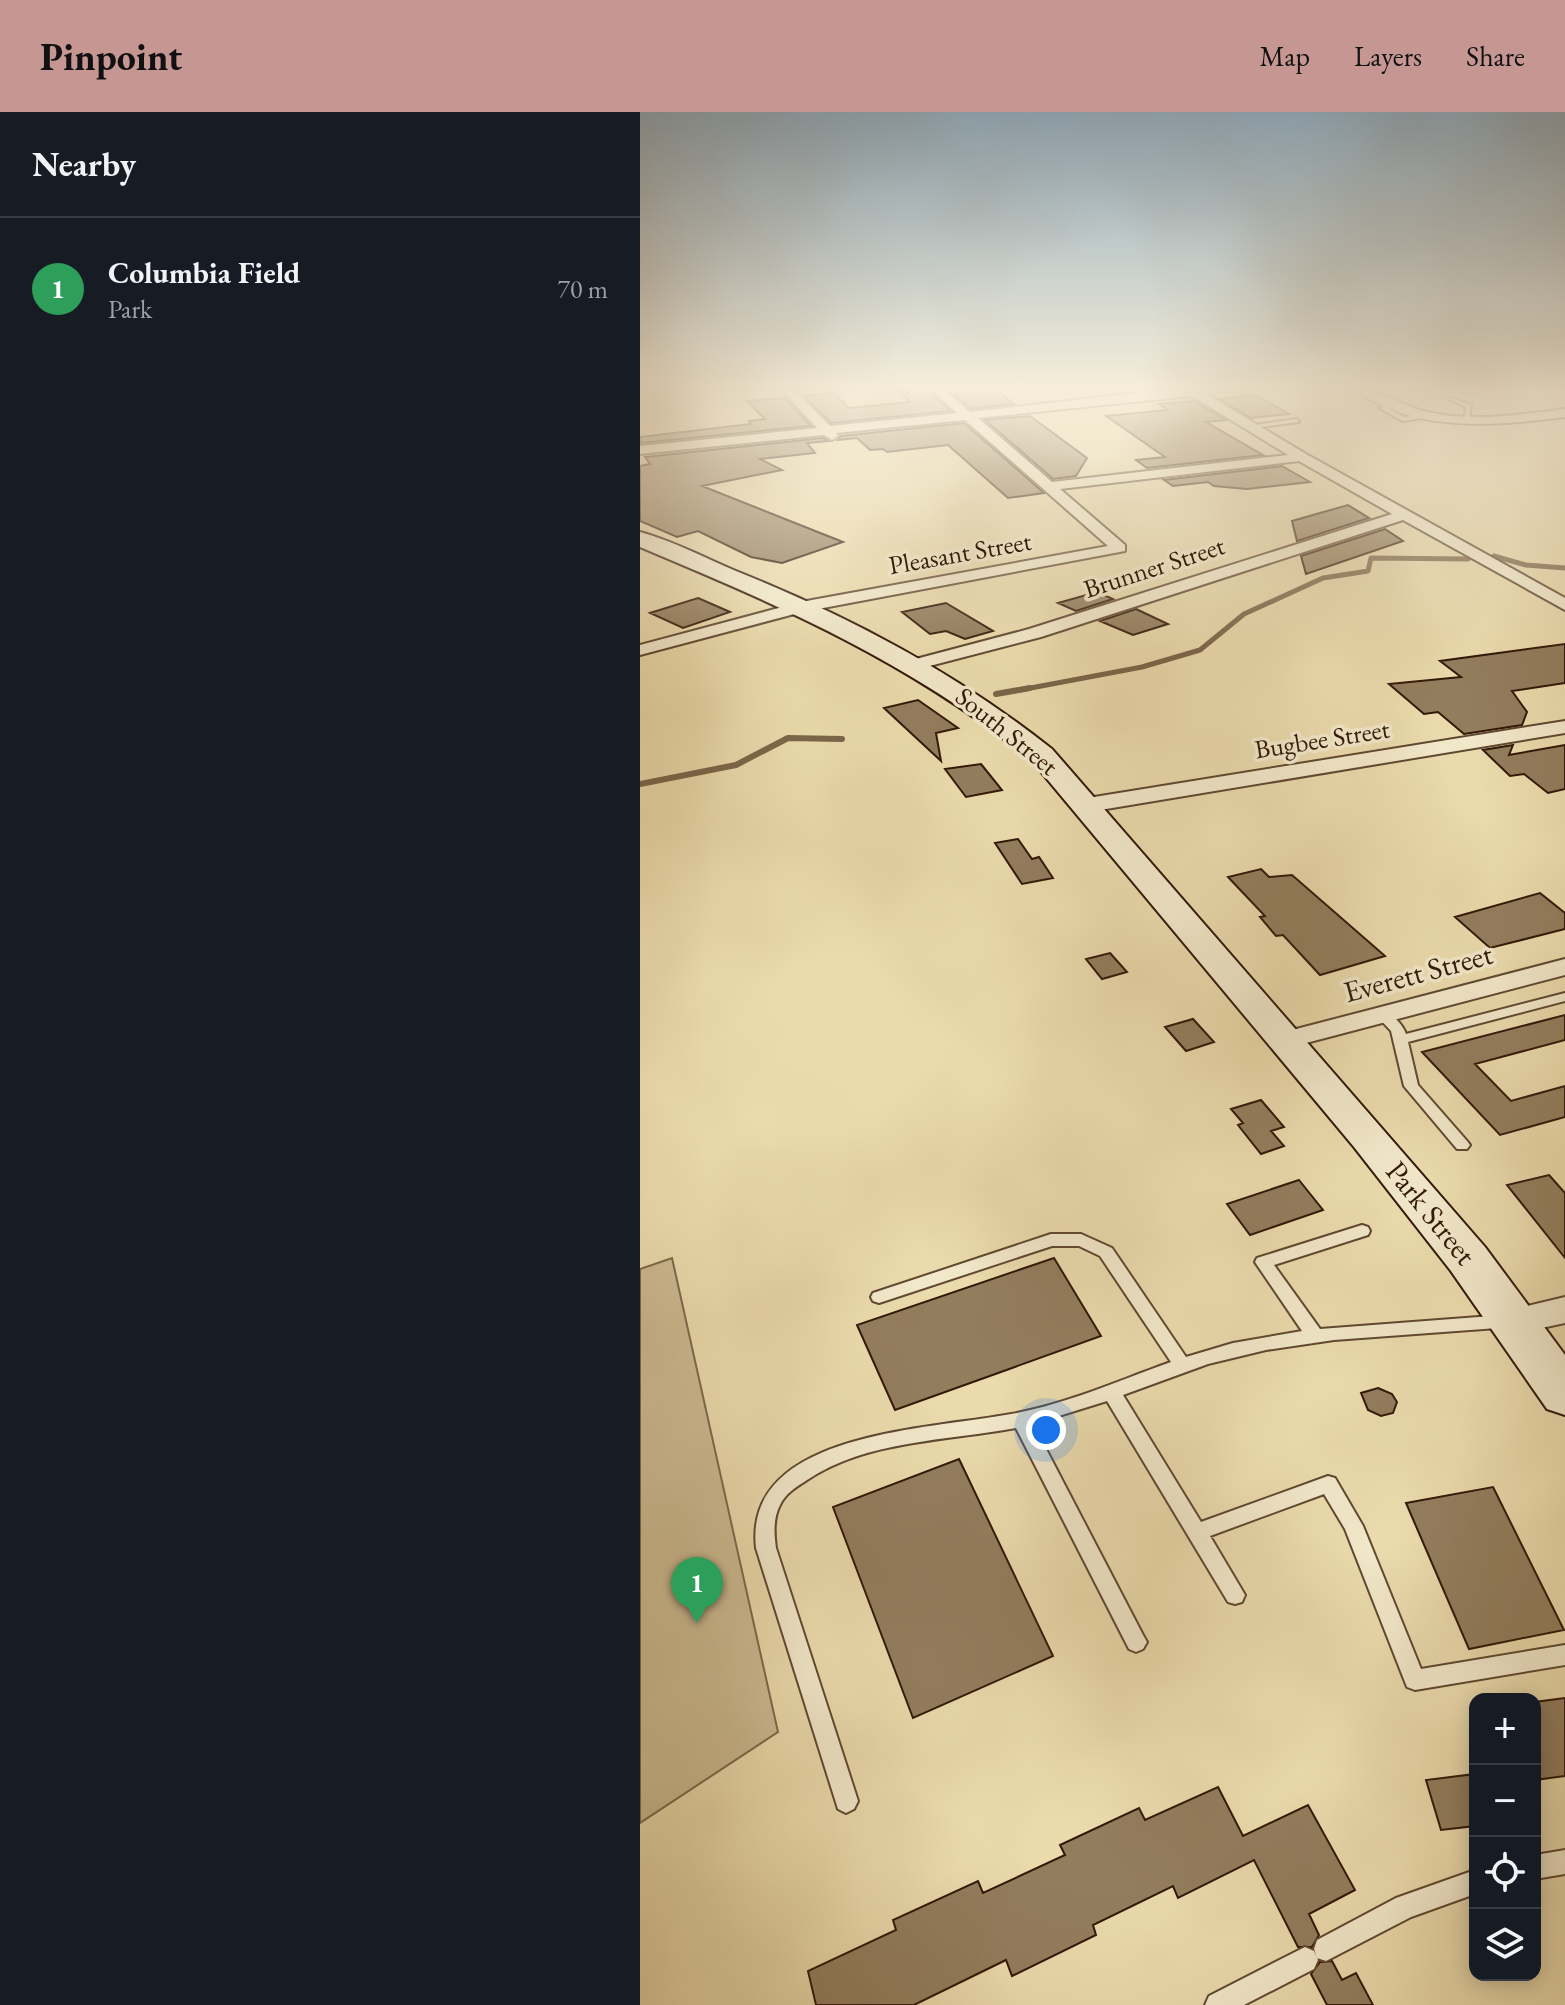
<!DOCTYPE html>
<html lang="en">
<head>
<meta charset="utf-8">
<style>
	body { margin:0; font-family:"EB Garamond",serif; background:#242831; color:#f1f3f6 }
	.controls { position:absolute; right:24px; bottom:24px; display:grid; overflow:hidden; border-radius:16px; box-shadow:0 4px 20px #0003 }
	.controls button { width:72px; height:72px; display:grid; place-items:center; padding:0; border:0; border-bottom:2px solid #363941; background:#171b24; color:#f1f3f6; font:40px sans-serif }
	.you { position:absolute; left:406px; top:1318px; width:28px; height:28px; margin:-20px; border:6px solid #fff; border-radius:50%; background:#1a73e8; box-shadow:0 0 0 12px #1a73e833 }
	.badge { display:grid; place-items:center; width:52px; height:52px; border-radius:50%; background:#c59692; color:#fff; font-size:26px; font-weight:700 }
	.pin { position:absolute; translate:-50% -66px; filter:drop-shadow(0 2px 4px #0008) }
	.pin::after { content:''; position:absolute; top:42px; width:28px; height:24px; background:inherit; clip-path:polygon(0 0,100% 0,50% 100%) }
	.list { margin:0; padding:0; list-style:none }
	h2 { display:flex; justify-content:space-between; align-items:center; height:104px; margin:0; padding:0 32px; font-size:34px }
	h2 small { font-size:26px; font-weight:400; color:#9ea1a6 }
	.list li { display:grid; grid-template-columns:52px 1fr auto; gap:24px; align-items:center; box-sizing:border-box; height:144px; padding:0 32px; border-top:2px solid #363941 }
	.list b { display:block; font-size:30px; white-space:nowrap }
	.list p { margin:0; font-size:26px; white-space:nowrap; color:#9ea1a6 }
	.list em { font-size:26px; font-style:normal; color:#9ea1a6 }
	.icon { flex:none; width:44px; height:44px; fill:none; stroke:currentColor; stroke-width:2; stroke-linecap:round; stroke-linejoin:round }
	.map { position:relative; flex:none; width:925px; height:1893px; overflow:hidden }
	header { display:flex; align-items:center; gap:48px; box-sizing:border-box; height:112px; padding:0 40px; background:#c59692; color:#111 }
	header strong { font-size:38px }
	nav { display:flex; gap:44px; margin-inline-start:auto; font-size:28px }
	main { display:flex }
	aside { flex:1; background:#171b24 }
	.map>svg:first-child { display:block }
	.green { fill:#cbb990; stroke:#7e684c; stroke-width:2 }
	.lines { fill:none; stroke-linecap:round; stroke-linejoin:round }
	.stream-far1 { stroke:#7b6549; stroke-width:5 }
	.stream { stroke:#7b6549; stroke-width:6 }
	.building { fill:#927d5d; stroke:#321808; stroke-width:2 }
	.service-casing { stroke:#604831; stroke-width:4 }
	.minor-casing { stroke:#604831; stroke-width:4 }
	.secondary-casing { stroke:#321808; stroke-width:4 }
	.service { fill:#f1e7c9; fill-rule:evenodd }
	.minor { fill:#f1e7c9; fill-rule:evenodd }
	.secondary { fill:#f1e7c9; fill-rule:evenodd }
	.labels { text-anchor:middle; stroke-width:7; stroke-linejoin:round; paint-order:stroke }
	.far-street-label { font-size:26px; fill:#321808; stroke:#f1e7c9 }
	.street-label { font-size:30px; fill:#321808; stroke:#f1e7c9 }
</style>
</head>
<body>
<header>
<strong>Pinpoint</strong>
<nav><a>Map</a><a>Layers</a><a>Share</a></nav>
</header>
<main>
<aside>
<h2>Nearby<small></small></h2>
<ul class="list">
<li><span class="badge" style="background:#2e9e5b">1</span><div><b>Columbia Field</b><p>Park</p></div><em>70 m</em></li>
</ul>
</aside>
<div class="map">
<svg width="925" height="1893" viewBox="0 0 925 1893">
	<rect width="100%" height="100%" fill="#eadaac"/>
	<filter id="stains"><feTurbulence type="fractalNoise" baseFrequency=".0025" numOctaves="4"/><feColorMatrix values="0 0 0 0 .2 0 0 0 0 .09 0 0 0 0 .02 0 0 0 .5 -.17"/></filter>
	<radialGradient id="worn" r=".72"><stop offset=".6" stop-color="#630" stop-opacity="0"/><stop offset="1" stop-color="#630" stop-opacity=".3"/></radialGradient>
	<path class="green" d="M32,1146L138,1620L0,1711V1157Z"/>
	<g class="lines">
		<path class="stream-far1" d="M854,444L886,453L925,456
			M380,578L502,555L560,538L604,502L683,466L728,459L731,446L828,447"/>
		<path class="stream" d="M356,582L390,576
			M0,672L96,653L148,626L202,627"/>
	</g>
	<path class="building" d="M254,274H285L310,299L191,311L164,284L194,281L209,296L270,290Z
		M305,274H351L374,292L331,297Z
		M616,283L649,302L611,306L579,287Z
		M145,286L171,314L0,331V325L111,312L109,309L125,307L107,289Z
		M554,289L586,308L566,310L623,343L507,356L496,348L525,345L466,304L528,298L519,292Z
		M390,304L447,346L436,364L413,367L345,308Z
		M324,311L404,381L368,386L308,333L247,340L243,337L230,338L217,326L198,328L201,324Z
		M183,326L188,329L167,331L175,341L120,347L142,358L62,374L203,430L142,451L111,445L58,419L37,425L0,409V354L10,352L5,345Z
		M642,354L670,370L607,377L574,374L568,370L533,374L524,368Z
		M708,393L729,406L657,429L652,409Z
		M745,417L763,429L666,462L661,444Z
		M457,480L473,487L436,499L418,491Z
		M58,486L90,500L43,516L10,501Z
		M306,491L353,519L325,527L306,519L290,522L262,500Z
		M496,497L528,512L493,523L460,509Z
		M925,532V571L872,579L887,600L882,613L824,622L798,600L784,602L749,572L821,565L800,549Z
		M278,588L318,616L296,621L301,649L244,596Z
		M873,633L869,643L925,633V677L908,681L884,662L870,664L843,638Z
		M341,652L362,678L326,685L305,657Z
		M378,727L392,747L399,745L413,766L382,772L355,731Z
		M621,757L629,765L652,763L745,844L680,863L643,823L636,824L620,805L625,804L588,765Z
		M900,781L925,801V817L850,836L815,805Z
		M470,841L487,860L462,867L446,847Z
		M925,903V928L835,952L871,989L925,974V1005L860,1023L782,940Z
		M553,907L574,930L546,939L525,915Z
		M621,988L644,1015L631,1019L644,1034L621,1042L598,1013L603,1011L591,997Z
		M909,1063L925,1081V1146L867,1073Z
		M659,1068L683,1098L610,1123L587,1092Z
		M414,1146L461,1224L255,1298L217,1213Z
		M738,1276L752,1282L757,1290L753,1301L741,1304L728,1298L721,1281Z
		M319,1347L413,1544L273,1606L193,1395Z
		M853,1375L924,1518L829,1537L766,1391Z
		M925,1586V1664L895,1668V1590Z
		M835,1662V1714L801,1718L786,1668Z
		M578,1675L603,1724L668,1693L715,1778L669,1802L679,1823L672,1835H658L614,1748L538,1786L533,1774L453,1813L456,1823L372,1864L366,1848L274,1893H176L168,1859L256,1818L253,1808L338,1769L343,1781L425,1743L420,1733L499,1696L505,1708Z
		M692,1849L702,1868L716,1861L733,1893H687L671,1862L680,1850Z"/>
	<g class="lines">
		<defs>
			<path id="service" d="M809,285L831,293L829,309L824,308L826,295L809,287Z
				M753,290L755,293L747,296L764,305L790,302L793,304L763,309L739,296Z
				M657,307L659,310L611,316L608,314Z
				M925,881V889L768,930L778,973L827,1029L830,1033L827,1037H817L764,974L751,919L736,903L743,899C752,901 763,913 766,922Z
				M722,1113L728,1115L730,1119L728,1123L634,1153L680,1217L865,1203L871,1205L874,1210L871,1215L694,1228L626,1238L568,1252L483,1283L561,1410L688,1364L695,1366L723,1414L781,1557L925,1533V1553L775,1578L767,1575L705,1417L684,1382L570,1424L605,1483L602,1490L595,1492L588,1490L467,1289L393,1312L503,1523L507,1530L503,1537L496,1540L489,1537L376,1316C306,1329 227,1328 167,1368C156,1375 145,1382 140,1393C133,1406 134,1422 136,1436L218,1689L214,1697L206,1701L198,1697L116,1436C102,1314 307,1318 386,1299C436,1288 483,1267 531,1250L460,1144L439,1134H412L239,1191L233,1189L231,1185L233,1181L411,1122H441L472,1136L546,1245L593,1231L662,1219L615,1150L617,1146Z
				M925,1738V1762L895,1767V1743Z
				M835,1758V1782L771,1805L686,1849L677,1846L674,1837L677,1828L756,1786Z
				M665,1835L674,1839L678,1848L674,1857L604,1893H565L569,1884Z"/>
			<path id="minor" d="M288,274H300L330,300L551,275L616,274L566,282L666,342L925,486V498L763,408L401,525L278,557L269,552L272,548L389,517L752,402L659,349L420,377L485,433V439L162,500L0,543V533L161,490L468,434L325,308L196,321L198,324L192,328L184,323L0,342V334L177,316L143,279V274L151,275L190,314L317,301ZM552,284L648,343L412,370L338,306Z
				M710,274C737,274 760,294 787,300C832,310 879,303 925,297V305C853,314 771,322 710,274Z
				M925,609V621L448,700L437,693L448,686Z
				M925,847V863L647,936L637,934L633,928L637,922Z
				M925,1185V1211L874,1222L862,1218L857,1209L862,1200Z"/>
			<path id="secondary" d="M0,420C33,429 65,446 96,459C210,505 315,560 412,637L845,1135L925,1243V1303L907,1297L811,1159L714,1035L392,649C269,549 145,496 0,435Z"/>
		</defs>
		<use href="#service" class="service-casing"/>
		<use href="#minor" class="minor-casing"/>
		<use href="#secondary" class="secondary-casing"/>
		<use href="#service" class="service"/>
		<use href="#minor" class="minor"/>
		<use href="#secondary" class="secondary"/>
	</g>
	<linearGradient id="sky" x2="0" y2="1"><stop stop-color="#8fa9ba"/><stop offset="0.51" stop-color="#f6eeda"/><stop offset="1" stop-color="#f6eeda" stop-opacity="0"/></linearGradient>
	<rect width="925" height="540" fill="url(#sky)"/>
	<g class="labels">
		<g class="far-street-label">
			<text transform="translate(320 441) rotate(-10)" y="9">Pleasant Street</text>
			<text transform="translate(514 455) rotate(-18)" y="9">Brunner Street</text>
			<text transform="translate(367 619) rotate(39)" y="9">South Street</text>
			<text transform="translate(682 627) rotate(-9)" y="9">Bugbee Street</text>
		</g>
		<g class="street-label">
			<text transform="translate(778 861) rotate(-15)" y="10">Everett Street</text>
			<text transform="translate(791 1101) rotate(51)" y="10">Park Street</text>
		</g>
	</g>
	<rect width="100%" height="100%" filter="url(#stains)"/>
	<rect width="100%" height="100%" fill="url(#worn)"/>
</svg>
<div class="controls">
<button>+</button>
<button>−</button>
<button><svg class="icon" aria-label="locate" viewBox="0 0 24 24"><circle cx="12" cy="12" r="6"/><path d="M12 2v4M12 18v4M2 12h4M18 12h4"/></svg></button>
<button><svg class="icon" aria-label="layers" viewBox="0 0 24 24"><path d="M12 4l9 5-9 5-9-5zM3 14l9 5 9-5"/></svg></button>
</div>
<div class="you"></div>
<div class="pin badge" style="left:57px;top:1511px;background:#2e9e5b">1</div>
</div>
</main>
</body>
</html>
